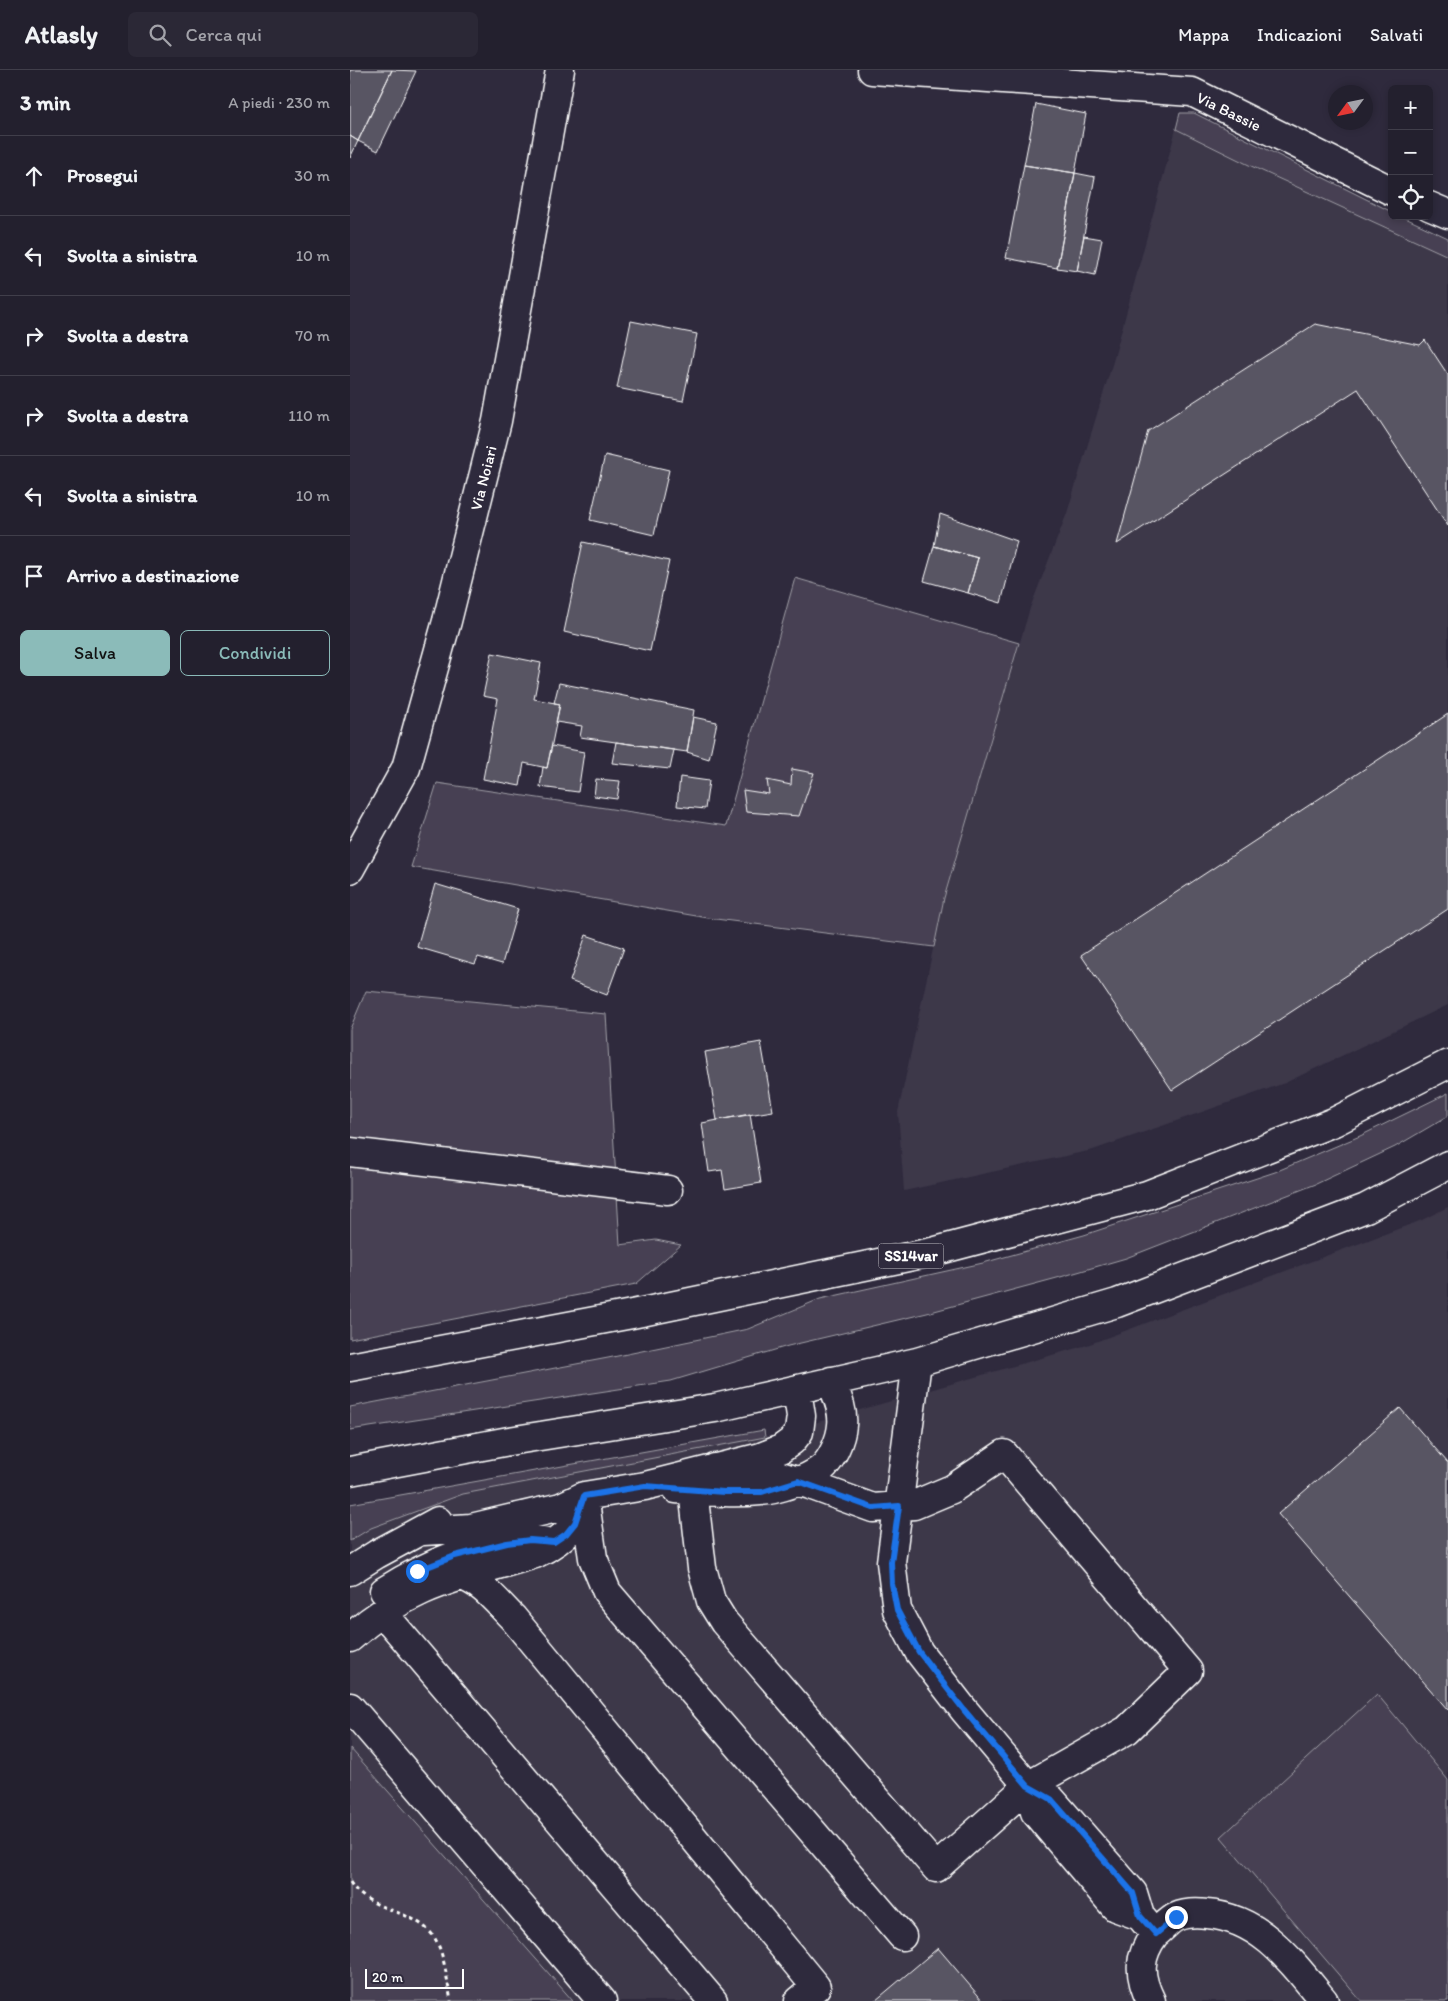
<!DOCTYPE html>
<html lang="it">
<head>
<meta charset="utf-8">
<style>
	body { margin:0; font-family:Itim,sans-serif; background:#2b2836; color:#f1f3f6 }
	.controls { position:absolute; right:15px; top:15px; display:grid; overflow:hidden; border-radius:8px; box-shadow:0 2px 8px #0003 }
	.controls button { width:45px; height:45px; display:grid; place-items:center; padding:0; border:0; border-bottom:1px solid #403e4a; background:#23202e; color:#f1f3f6; font:25px sans-serif }
	.compass { position:absolute; left:978px; top:15px; width:45px; height:45px; border-radius:50%; background:#23202e; box-shadow:0 2px 8px #0003; rotate:237deg }
	.scale { position:absolute; left:15px; bottom:12px; width:99px; box-sizing:border-box; padding-left:5px; border:2px solid #fff; border-top:0; font-size:14px; line-height:18px; white-space:nowrap; color:#fff; -webkit-text-stroke:4px #2f2a3d; paint-order:stroke }
	.stop { position:absolute; width:15px; height:15px; margin:-11px; border:4px solid #1a73e8; border-radius:50%; background:#fff }
	.stop.end { background:#1a73e8; border-color:#fff; box-shadow:0 1px 5px #0008 }
	.list { margin:0; padding:0; list-style:none }
	h2 { display:flex; justify-content:space-between; align-items:center; height:65px; margin:0; padding:0 20px; font-size:21px }
	h2 small { font-size:16px; font-weight:400; color:#a3a3aa }
	.list li { display:grid; grid-template-columns:32px 1fr auto; gap:15px; align-items:center; box-sizing:border-box; height:80px; padding:0 20px; border-top:1px solid #403e4a }
	.list b { display:block; font-size:19px; white-space:nowrap }
	.list em { font-size:16px; font-style:normal; color:#a3a3aa }
	.actions { display:flex; gap:10px; padding:15px 20px }
	.actions a { flex:1; padding:11px 0; border:1px solid #8bbbb9; border-radius:8px; text-align:center; font-size:18px; color:#8bbbb9 }
	.actions .main { background:#8bbbb9; color:#111 }
	.icon { flex:none; width:28px; height:28px; fill:none; stroke:currentColor; stroke-width:2; stroke-linecap:round; stroke-linejoin:round }
	.map { position:relative; flex:none; width:1098px; height:1931px; overflow:hidden }
	header { display:flex; align-items:center; gap:30px; box-sizing:border-box; height:70px; padding:0 25px; background:#23202e; border-bottom:1px solid #403e4a }
	header strong { font-size:24px }
	nav { display:flex; gap:28px; margin-inline-start:auto; font-size:18px }
	.search { width:350px; height:45px; background:#2b2836; display:flex; align-items:center; gap:12px; box-sizing:border-box; padding:0 18px; border-radius:8px; color:#a3a3aa; font-size:19px }
	main { display:flex }
	aside { flex:1; background:#23202e }
	.map>svg:first-child { display:block }
	.built { fill:#3c3749 }
	.green { fill:#464152; stroke:#a2a0a8 }
	.building { fill:#595564; stroke:#fff }
	.lines { fill:none; stroke-linecap:round; stroke-linejoin:round }
	.minor-casing { stroke:#fff; stroke-width:31 }
	.highway-casing { stroke:#fff; stroke-width:31 }
	.path { stroke:#fff; stroke-width:3; stroke-dasharray:4 4; stroke-linecap:butt }
	.minor { stroke:#2f2a3d; stroke-width:28 }
	.highway { stroke:#2f2a3d; stroke-width:28 }
	.route { stroke:#1a73e8; stroke-width:6 }
	.labels { text-anchor:middle; stroke-width:5; stroke-linejoin:round; paint-order:stroke }
	.shield { fill:#2f2a3d; stroke:#c1bfc5; stroke-width:1 }
	.shield-label { font-size:15px; font-weight:bold; fill:#fff }
	.street-label { font-size:16px; fill:#fff; stroke:#2f2a3d }
</style>
</head>
<body>
<header>
<strong>Atlasly</strong>
<div class="search"><svg class="icon" aria-label="search" viewBox="0 0 24 24"><circle cx="10" cy="10" r="6"/><path d="M15 15l6 6"/></svg>Cerca qui</div>
<nav><a>Mappa</a><a>Indicazioni</a><a>Salvati</a></nav>
</header>
<main>
<aside>
<h2>3 min<small>A piedi · 230 m</small></h2>
<ul class="list">
<li><svg class="icon" aria-label="ahead" viewBox="0 0 24 24"><path d="M12 20V5M6 11l6-6 6 6"/></svg><div><b>Prosegui</b></div><em>30 m</em></li>
<li><svg class="icon" aria-label="left" viewBox="0 0 24 24"><path d="M17 20v-9H6M10 6l-5 5 5 5"/></svg><div><b>Svolta a sinistra</b></div><em>10 m</em></li>
<li><svg class="icon" aria-label="right" viewBox="0 0 24 24"><path d="M7 20v-9h11M14 6l5 5-5 5"/></svg><div><b>Svolta a destra</b></div><em>70 m</em></li>
<li><svg class="icon" aria-label="right" viewBox="0 0 24 24"><path d="M7 20v-9h11M14 6l5 5-5 5"/></svg><div><b>Svolta a destra</b></div><em>110 m</em></li>
<li><svg class="icon" aria-label="left" viewBox="0 0 24 24"><path d="M17 20v-9H6M10 6l-5 5 5 5"/></svg><div><b>Svolta a sinistra</b></div><em>10 m</em></li>
<li><svg class="icon" aria-label="arrive" viewBox="0 0 24 24"><path d="M6 21V4h12l-3 4 3 4H6"/></svg><div><b>Arrivo a destinazione</b></div></li>
</ul>
<div class="actions"><a class="main">Salva</a><a>Condividi</a></div>
</aside>
<div class="map">
<svg width="1098" height="1931" viewBox="0 0 1098 1931">
	<rect width="100%" height="100%" fill="#2f2a3d"/>
	<filter id="ink" filterUnits="userSpaceOnUse"><feTurbulence type="fractalNoise" baseFrequency=".02" numOctaves="2"/><feDisplacementMap in="SourceGraphic" scale="10" xChannelSelector="R" yChannelSelector="G"/><feConvolveMatrix kernelMatrix="1 2 1 2 8 2 1 2 1" color-interpolation-filters="sRGB"/></filter>
	<g filter="url(#ink)">
		<path class="built" d="M826,59L899,95L1098,186V935L935,1013L743,1080L554,1121L548,1042L594,828L680,538L717,443L764,288Z
			M1098,1137V1931H0V1471L21,1458L113,1424L415,1367L737,1275L1072,1150Z"/>
		<path class="green" d="M830,43H844L1042,142V146H1051L1098,168V186L899,95L826,59Z
			M445,508L669,573L594,828L584,877L358,848L61,797L87,713L376,756Z
			M16,921L256,944L270,1175L306,1170L331,1175L286,1214L0,1269V959Z
			M1098,1023V1046L1045,1077L966,1114L776,1188L707,1208L577,1243L438,1276L321,1311L0,1360V1337L258,1288L398,1259L470,1229L633,1193L734,1165L925,1102L1010,1066Z
			M414,1360L415,1367L113,1424L21,1458L0,1471V1434Z
			M1027,1624L1098,1710V1931H1011L871,1767Z
			M0,1678L223,1931H0Z"/>
		<path class="building" d="M0,0H42L8,71L0,66Z
			M42,0L66,1L28,81L8,71Z
			M686,34L736,44L725,103L674,95Z
			M0,66L8,71L0,88Z
			M674,95L725,103L707,198L656,188Z
			M725,103L745,107L727,201L707,198Z
			M734,166L752,169L745,205L727,201Z
			M281,251L347,264L333,331L267,318Z
			M965,254L1070,275L1075,270L1098,305V456L1008,319L767,474L798,361Z
			M255,385L319,400L304,465L240,450Z
			M590,444L667,471L651,533L618,523L628,488L584,476Z
			M233,472L319,491L300,581L214,562Z
			M584,476L628,488L618,523L574,511Z
			M142,583L191,593L184,629L210,634L197,698L174,693L170,716L133,709L148,629L133,626Z
			M209,613L344,640L337,682L230,667L232,656L206,652L210,634L204,633Z
			M1098,644V839L822,1020L731,885Z
			M343,647L367,652L359,689L337,682Z
			M266,672L324,680L320,699L262,693Z
			M202,676L234,682L228,722L190,717L193,697L197,698Z
			M442,699L464,703L449,746L396,742L393,720L419,724L417,710L441,715Z
			M330,707L359,711L355,739L327,736Z
			M246,709L270,711L267,729L244,726Z
			M85,814L168,839L152,894L128,887L125,894L67,877Z
			M236,865L274,878L257,925L220,911Z
			M411,972L423,1041L367,1050L355,982Z
			M400,1044L411,1113L375,1119L372,1100L359,1102L352,1053Z
			M1050,1338L1098,1393V1640L928,1444Z
			M588,1878L633,1931H525Z"/>
		<g class="lines">
			<defs>
				<path id="minor" d="M522,0L842,22L1042,121
					M1079,136L1098,144
					M0,799L56,698L97,551L147,351L210,0
					M0,1082L318,1120
					M567,1292L541,1492L547,1540L569,1582L614,1640L678,1716L701,1729L783,1823L790,1846L805,1864C788,1887 788,1905 801,1931
					M0,1401L159,1371L365,1338L567,1292L767,1233L1016,1138L1098,1095
					M326,1419C354,1421 382,1424 410,1421C427,1420 457,1410 471,1399C482,1390 491,1369 492,1355C494,1340 486,1324 481,1311
					M343,1420L352,1498L361,1531L374,1552L586,1798L678,1716L777,1660L838,1601L654,1384L602,1419L564,1435L523,1438L460,1415L418,1402L401,1398H365
					M234,1426L243,1488L257,1522L552,1866
					M73,1461L121,1458L211,1437L234,1426L295,1416L411,1387L431,1379L442,1371L449,1362L451,1346L447,1320
					M0,1501L27,1484L88,1451
					M110,1505C134,1514 145,1530 163,1548L466,1917L449,1931
					M34,1521C80,1492 137,1468 193,1471
					M33,1543L363,1931
					M0,1568C57,1515 113,1506 185,1484C198,1478 217,1466 225,1453C229,1445 231,1435 234,1426
					M0,1637L252,1931
					M678,1716L685,1742L765,1837L790,1846
					M805,1864C812,1859 819,1850 826,1847C835,1843 848,1843 857,1844C911,1848 942,1892 974,1931"/>
				<path id="highway" d="M0,1297L282,1244L582,1182L797,1125L984,1052L1098,994"/>
			</defs>
			<use href="#minor" class="minor-casing"/>
			<use href="#highway" class="highway-casing"/>
			<path class="path" d="M0,1812C17,1841 58,1838 80,1862C94,1876 97,1911 101,1931"/>
			<use href="#minor" class="minor"/>
			<use href="#highway" class="highway"/>
		</g>
	</g>
	<g class="lines" filter="url(#ink)">
		<path class="route" d="M67,1501L105,1486L157,1473L180,1470L204,1472L216,1464L225,1453L234,1426L295,1416L374,1422H412L448,1411L523,1438L549,1436L541,1492L542,1514L547,1540L569,1582L614,1640L678,1716L701,1729L783,1823L790,1846L806,1864L826,1847"/>
	</g>
	<g class="labels">
		<rect class="shield" x="528.5" y="1173.5" width="65" height="25" rx="4"/>
		<g class="shield-label">
			<text x="561" y="1191">SS14var</text>
		</g>
		<g class="street-label">
			<text transform="translate(879 41) rotate(26)" y="6">Via Bassie</text>
			<text transform="translate(133 408) rotate(-76)" y="6">Via Noiari</text>
		</g>
	</g>
</svg>
<div class="controls">
<button>+</button>
<button>−</button>
<button><svg class="icon" aria-label="locate" viewBox="0 0 24 24"><circle cx="12" cy="12" r="6"/><path d="M12 2v4M12 18v4M2 12h4M18 12h4"/></svg></button>
</div>
<svg class="compass" viewBox="-18 -18 36 36"><path d="M0-13l5 13h-10z" fill="#e53935"/><path d="M0 13l5-13h-10z" fill="#a3a3aa"/></svg>
<div class="scale">20 m</div>
<div class="stop" style="left:67px;top:1501px"></div>
<div class="stop end" style="left:826px;top:1847px"></div>
</div>
</main>
</body>
</html>
